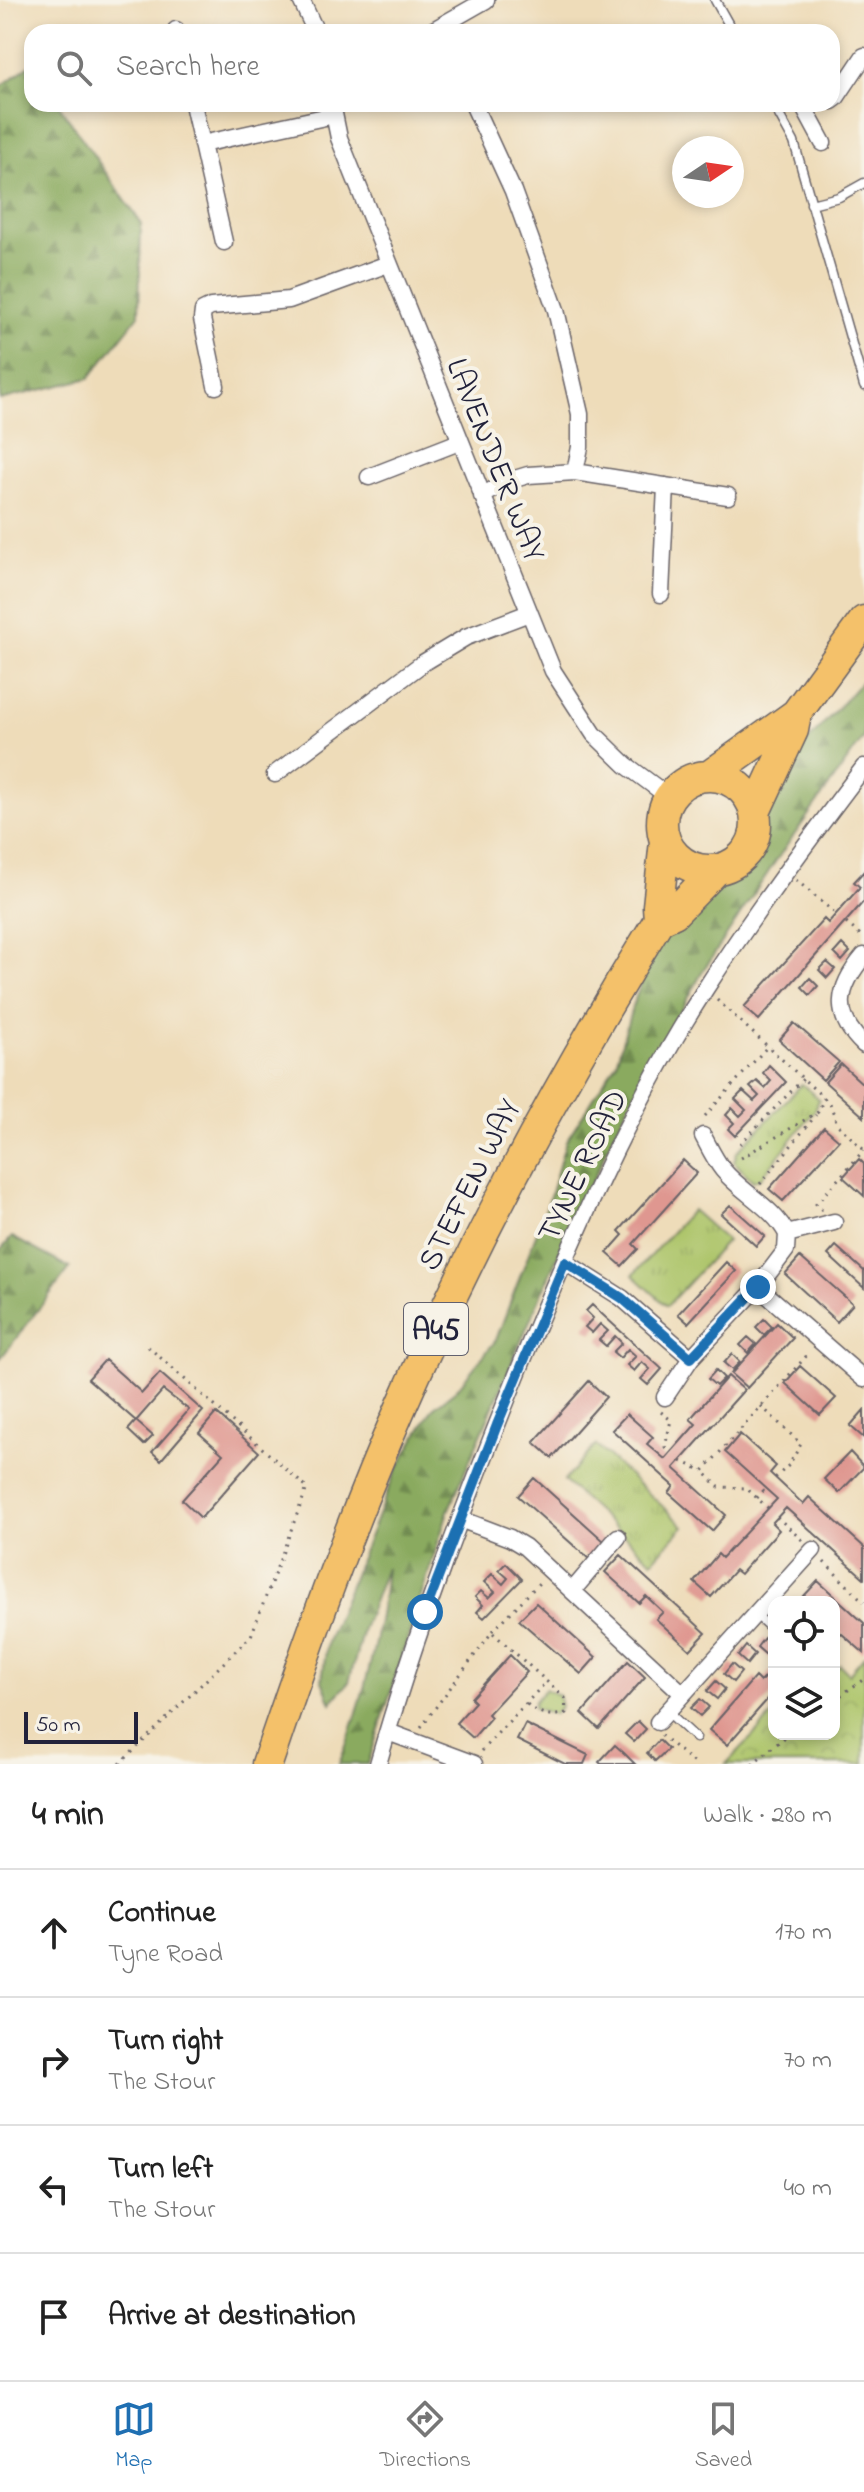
<!DOCTYPE html>
<html lang="en">
<head>
<meta charset="utf-8">
<style>
	body { margin:0; font-family:"Indie Flower",sans-serif; background:#f2f2f2; color:#222 }
	.controls { position:absolute; right:24px; bottom:24px; display:grid; overflow:hidden; border-radius:16px; box-shadow:0 4px 12px #0003 }
	.controls button { width:72px; height:72px; display:grid; place-items:center; padding:0; border:0; border-bottom:2px solid #e0e0e0; background:#fff; color:#222; font:40px sans-serif }
	.compass { position:absolute; left:672px; top:136px; width:72px; height:72px; border-radius:50%; background:#fff; box-shadow:0 4px 12px #0003; rotate:77deg }
	.scale { position:absolute; left:24px; bottom:20px; width:114px; box-sizing:border-box; padding-left:8px; border:4px solid #22223b; border-top:0; font-size:22px; line-height:28px; white-space:nowrap; color:#22223b; -webkit-text-stroke:6px #f7f3e8; paint-order:stroke }
	.stop { position:absolute; width:24px; height:24px; margin:-18px; border:6px solid #1f6fb2; border-radius:50%; background:#fff }
	.stop.end { background:#1f6fb2; border-color:#fff; box-shadow:0 2px 8px #0008 }
	.list { margin:0; padding:0; list-style:none }
	h2 { display:flex; justify-content:space-between; align-items:center; height:104px; margin:0; padding:0 32px; font-size:34px }
	h2 small { font-size:26px; font-weight:400; color:#767676 }
	.list li { display:grid; grid-template-columns:52px 1fr auto; gap:24px; align-items:center; box-sizing:border-box; height:128px; padding:0 32px; border-top:2px solid #e0e0e0 }
	.list b { display:block; font-size:30px; white-space:nowrap }
	.list p { margin:0; font-size:26px; white-space:nowrap; color:#767676 }
	.list em { font-size:26px; font-style:normal; color:#767676 }
	.icon { flex:none; width:44px; height:44px; fill:none; stroke:currentColor; stroke-width:2; stroke-linecap:round; stroke-linejoin:round }
	.map { position:relative; flex:none; width:864px; height:1764px; overflow:hidden }
	.search { position:absolute; background:#fff; box-shadow:0 4px 12px #0003; left:24px; right:24px; top:24px; height:88px; display:flex; align-items:center; gap:20px; box-sizing:border-box; padding:0 28px; border-radius:24px; color:#767676; font-size:30px }
	.sheet { height:616px; background:#fff }
	nav { display:flex; justify-content:space-around; align-items:center; box-sizing:border-box; height:112px; border-top:2px solid #e0e0e0; background:#fff; font-size:22px; color:#767676 }
	nav a { display:grid; justify-items:center; gap:4px }
	nav .on { color:#1f6fb2 }
	.map>svg:first-child { display:block }
	.grass { fill:url(#grass-tufts); stroke:#687453; stroke-width:2 }
	.forest { fill:url(#forest-firs); stroke:#56664d; stroke-width:2 }
	.park { fill:url(#park-crowns); stroke:#687453; stroke-width:2 }
	.building { fill:#df9790 }
	.lines { fill:none; stroke-linecap:round; stroke-linejoin:round }
	.lane-casing { stroke:#696367; stroke-width:11 }
	.street-casing { stroke:#696367; stroke-width:19 }
	.highway-casing { stroke:#696367; stroke-width:33 }
	.path { stroke:#696367; stroke-width:3; stroke-dasharray:2 6; stroke-linecap:butt }
	.lane { stroke:#fff; stroke-width:8 }
	.street { stroke:#fff; stroke-width:16 }
	.highway { stroke:#f4c16a; stroke-width:30 }
	.route { stroke:#1f6fb2; stroke-width:10 }
	.labels { text-anchor:middle; stroke-width:8; stroke-linejoin:round; paint-order:stroke }
	.shield { fill:#f7f3e8; stroke:#62616f; stroke-width:2 }
	.shield-label { font-size:30px; font-weight:bold; fill:#22223b }
	.street-label { font-size:32px; fill:#22223b; stroke:#f7f3e8 }
</style>
</head>
<body>
<div class="map">
<svg width="864" height="1764" viewBox="0 0 864 1764">
	<defs>
		<pattern id="grass-tufts" width="24" height="20" patternUnits="userSpaceOnUse" patternTransform="scale(2)"><rect width="24" height="20" fill="#adc56b"/><path d="M3 7l-1-3M5 7V3M7 7l1-3M15 17l-1-3M17 17v-4M19 17l1-3" fill="none" stroke="#95a95e"/></pattern>
		<pattern id="forest-firs" width="22" height="20" patternUnits="userSpaceOnUse" patternTransform="scale(2)"><rect width="22" height="20" fill="#8aaa5f"/><path d="M5 1l3.5 6h-7zM16 11l3.5 6h-7z" fill="#708a50"/></pattern>
		<pattern id="park-crowns" width="20" height="18" patternUnits="userSpaceOnUse" patternTransform="scale(2)"><rect width="20" height="18" fill="#adc56b"/><path d="M2 6a3 3 0 1 1 6 0M12 15a3 3 0 1 1 6 0" fill="none" stroke="#95a95e"/></pattern>
	</defs>
	<rect width="100%" height="100%" fill="#f7f3e8"/>
	<filter id="ink" filterUnits="userSpaceOnUse"><feTurbulence type="fractalNoise" baseFrequency=".0125" numOctaves="2"/><feDisplacementMap in="SourceGraphic" scale="16" xChannelSelector="R" yChannelSelector="G"/><feConvolveMatrix kernelMatrix="1 2 1 2 8 2 1 2 1" color-interpolation-filters="sRGB"/></filter>
	<filter id="wash" filterUnits="userSpaceOnUse"><feTurbulence type="fractalNoise" baseFrequency=".006" numOctaves="4" result="noise"/><feDisplacementMap in="SourceGraphic" scale="32" xChannelSelector="R" yChannelSelector="G"/><feGaussianBlur stdDeviation="1.8" result="paint"/><feColorMatrix in="noise" values="0 0 0 0 0 0 0 0 0 0 0 0 0 0 0 0 0 1.4 0 .05"/><feComposite in="paint" operator="in"/></filter>
	<g filter="url(#wash)">
		<rect width="100%" height="100%" fill="#eedcb9"/>
		<path class="grass" d="M802,1084L819,1099L815,1110L761,1178L753,1181L734,1162L737,1152Z
			M692,1210L727,1241L667,1306L633,1275Z
			M596,1445L684,1526L652,1561L564,1481Z"/>
		<path class="forest" d="M30,65L32,104H58L141,223L139,315L89,378L0,400V87Z
			M864,679V737L775,862L703,971L627,1108L564,1241L448,1511L368,1764H339C363,1702 380,1634 386,1568L363,1629L349,1682L331,1703L322,1681L327,1642L395,1473L433,1408L456,1390L496,1340L548,1203L566,1141L616,1063L633,1004L659,941L673,923L711,900L760,832L758,796Z
			M12,1237L70,1268L0,1359V1251Z"/>
		<path class="park" d="M864,1656V1764H726L774,1714V1734H834V1671L840,1665L849,1674Z
			M545,1689L558,1695L561,1706L554,1714L534,1708V1702Z"/>
		<g id="blocks">
			<path class="building" d="M864,871V901L759,1020L744,1007L824,919L828,923L860,887L854,882Z
				M842,944L850,952L842,961L834,953Z
				M827,962L835,969L827,978L819,970Z
				M810,978L818,986L810,995L802,987Z
				M794,1023L839,1062L823,1080L779,1040Z
				M841,1064L864,1085V1117L825,1082Z
				M769,1065L786,1082L735,1136L728,1129L734,1123L726,1115L732,1108L740,1116L746,1110L735,1099L743,1091L754,1101L759,1096L750,1087L757,1081L765,1088L771,1081L763,1073Z
				M824,1127L839,1140L783,1201L769,1189Z
				M859,1159L864,1164V1196L843,1177Z
				M683,1160L697,1173L633,1244L638,1249L622,1266L607,1253L623,1235L619,1231Z
				M730,1205L765,1236L756,1246L721,1214Z
				M836,1246L864,1271V1288L828,1255Z
				M800,1257L853,1304L837,1322L785,1274Z
				M726,1262L736,1271L688,1323L678,1314Z
				M592,1305L662,1369L648,1385L641,1379L650,1369L642,1362L634,1371L627,1365L636,1356L628,1349L620,1358L613,1352L622,1343L615,1336L606,1346L599,1340L608,1331L600,1324L592,1333L585,1327L593,1318L586,1311Z
				M764,1319L772,1327L764,1335L756,1327Z
				M777,1323L793,1338L747,1388L731,1374Z
				M748,1337L756,1344L748,1353L740,1345Z
				M732,1354L740,1362L732,1370L724,1363Z
				M105,1360L142,1393L160,1373L203,1411L161,1460L152,1452L189,1410L163,1390L136,1421L88,1379Z
				M800,1366L836,1398L820,1415L785,1383Z
				M716,1370L724,1378L716,1386L708,1379Z
				M728,1376L744,1390L674,1468L726,1515L712,1531L669,1493L674,1486L612,1430L627,1414L653,1437L647,1444L665,1459L696,1424L690,1419Z
				M589,1381L606,1397L552,1458L534,1442Z
				M864,1410V1438L850,1426Z
				M216,1413L259,1452L201,1518L182,1500L223,1454L199,1433Z
				M136,1421L153,1436L144,1445L128,1430Z
				M740,1434L776,1466L770,1473L803,1504L809,1497L864,1547V1578L786,1508L772,1523L779,1530L740,1574L735,1570L711,1597L694,1582L718,1554L722,1558L777,1499L725,1452Z
				M850,1452L864,1467L839,1493L824,1479Z
				M534,1478L604,1541L589,1559L518,1496Z
				M621,1555L706,1633L690,1650L656,1619L663,1612L646,1596L639,1603L605,1572Z
				M506,1563L522,1579L484,1618L477,1612L483,1605L475,1597L481,1591L489,1598L495,1592L484,1582L492,1574L503,1584L508,1578L499,1570Z
				M818,1581L864,1623V1653L834,1627V1602H806L802,1598Z
				M536,1603L596,1657L581,1674L519,1620Z
				M764,1638L774,1647V1662L757,1647Z
				M746,1646L755,1654L747,1664L738,1656Z
				M510,1655L527,1672L488,1714L491,1717L473,1738L456,1723L475,1702L471,1698Z
				M628,1661L645,1677L599,1729L582,1713Z
				M732,1664L741,1672L733,1682L724,1674Z
				M774,1667V1692L727,1745L709,1730L755,1677L760,1682Z
				M716,1681L725,1689L717,1699L707,1691Z
				M700,1699L709,1707L700,1716L691,1708Z
				M638,1721L646,1729L634,1742L625,1734Z
				M525,1724L588,1755L584,1764H565L517,1740Z
				M659,1740L668,1749L655,1761L647,1753Z
				M615,1745L624,1753L635,1764H601L599,1762Z"/>
		</g>
	</g>
	<g filter="url(#ink)">
		<use href="#blocks" fill-opacity="0" stroke="#696367" stroke-width="2"/>
		<g class="lines">
			<defs>
				<path id="lane" d="M715,0L733,32
					M773,104L794,142L864,386
					M811,204L839,197L864,183
					M755,1614L774,1631
					M668,1712L696,1738"/>
				<path id="street" d="M301,0L316,32
					M176,30L177,32
					M430,32L486,0
					M832,101L836,98L864,56
					M193,104L224,242
					M332,104L339,138L553,671L594,734L626,765L669,797
					M473,104L513,191L556,310L580,414V447L575,472
					M802,104L823,143
					M202,144L334,115
					M216,386L202,319L203,311L211,307L289,300L388,264
					M369,477L459,442
					M482,496L508,481L528,475L575,472L728,496
					M661,594L666,486
					M275,774L423,663L466,637L529,613
					M864,956C837,988 832,1015 864,1045
					M703,1136C709,1147 715,1160 723,1170C742,1193 774,1208 787,1234
					M565,1262L622,1298L691,1358
					M758,1287L864,1379
					M665,1397L691,1358L758,1287L786,1250L787,1234L834,1222
					M460,1519L510,1538L525,1547L682,1693
					M573,1590L618,1537
					M658,1722L813,1550
					M388,1732L474,1764
					M378,1764C416,1630 466,1501 518,1372C571,1242 630,1105 706,988C755,912 809,839 864,767"/>
				<path id="highway" d="M662 823a47 47 0 1 1 94 0a47 47 0 1 1-94 0Z
					M709,776L796,714
					M755,812L793,730L796,714L864,621
					M659,920L658,906L665,841
					M267,1764C308,1643 350,1523 401,1407C475,1238 562,1077 659,920L674,913L715,871"/>
			</defs>
			<use href="#lane" class="lane-casing"/>
			<use href="#street" class="street-casing"/>
			<use href="#highway" class="highway-casing"/>
			<path class="path" d="M796,880L836,914
				M846,923L864,938
				M717,1000L824,1098L818,1112L736,1161
				M824,1098L830,1103L837,1124L864,1150
				M705,1116L768,1046
				M740,1144L803,1079
				M760,1184L816,1115
				M822,1210L816,1204L864,1150
				M761,1406L801,1444L789,1465L775,1478
				M661,1412L671,1420L665,1447L671,1452
				M681,1461L703,1471
				M757,1498L766,1488
				M768,1508L746,1488L719,1487L703,1471L810,1352
				M777,1517L802,1540
				M824,1562L864,1602
				M493,1633L565,1698L566,1713C552,1718 537,1714 526,1703
				M834,1700L864,1679
				M421,1727L492,1632L540,1582
				M661,1735L695,1764
				M481,1751L547,1681
				M120,1764L251,1636L307,1488L144,1343
				M752,1764L789,1734"/>
			<use href="#lane" class="lane"/>
			<use href="#street" class="street"/>
			<use href="#highway" class="highway"/>
		</g>
	</g>
	<g class="lines" filter="url(#ink)">
		<path class="route" d="M425,1612L497,1425L565,1262L622,1298L691,1358L758,1287"/>
	</g>
	<g class="labels">
		<rect class="shield" x="404" y="1303" width="64" height="52" rx="6"/>
		<g class="shield-label">
			<text x="436" y="1339">A45</text>
		</g>
		<g class="street-label">
			<text transform="translate(497 459) rotate(68)" y="11">LAVENDER WAY</text>
			<text transform="translate(581 1165) rotate(-64)" y="11">TYNE ROAD</text>
			<text transform="translate(468 1184) rotate(-63)" y="11">STEFEN WAY</text>
		</g>
	</g>
</svg>
<div class="controls">
<button><svg class="icon" aria-label="locate" viewBox="0 0 24 24"><circle cx="12" cy="12" r="6"/><path d="M12 2v4M12 18v4M2 12h4M18 12h4"/></svg></button>
<button><svg class="icon" aria-label="layers" viewBox="0 0 24 24"><path d="M12 4l9 5-9 5-9-5zM3 14l9 5 9-5"/></svg></button>
</div>
<svg class="compass" viewBox="-18 -18 36 36"><path d="M0-13l5 13h-10z" fill="#e53935"/><path d="M0 13l5-13h-10z" fill="#767676"/></svg>
<div class="scale">50 m</div>
<div class="stop" style="left:425px;top:1612px"></div>
<div class="stop end" style="left:758px;top:1287px"></div>
<div class="search"><svg class="icon" aria-label="search" viewBox="0 0 24 24"><circle cx="10" cy="10" r="6"/><path d="M15 15l6 6"/></svg>Search here</div>
</div>
<section class="sheet">
<h2>4 min<small>Walk · 280 m</small></h2>
<ul class="list">
<li><svg class="icon" aria-label="ahead" viewBox="0 0 24 24"><path d="M12 20V5M6 11l6-6 6 6"/></svg><div><b>Continue</b><p>Tyne Road</p></div><em>170 m</em></li>
<li><svg class="icon" aria-label="right" viewBox="0 0 24 24"><path d="M7 20v-9h11M14 6l5 5-5 5"/></svg><div><b>Turn right</b><p>The Stour</p></div><em>70 m</em></li>
<li><svg class="icon" aria-label="left" viewBox="0 0 24 24"><path d="M17 20v-9H6M10 6l-5 5 5 5"/></svg><div><b>Turn left</b><p>The Stour</p></div><em>40 m</em></li>
<li><svg class="icon" aria-label="arrive" viewBox="0 0 24 24"><path d="M6 21V4h12l-3 4 3 4H6"/></svg><div><b>Arrive at destination</b></div></li>
</ul>
</section>
<nav>
<a class="on"><svg class="icon" aria-label="map" viewBox="0 0 24 24"><path d="M3 6l6-2 6 2 6-2v14l-6 2-6-2-6 2zM9 4v14M15 6v14"/></svg>Map</a>
<a><svg class="icon" aria-label="directions" viewBox="0 0 24 24"><path d="M12 3l9 9-9 9-9-9zM9 14v-3h6M13 9l2 2-2 2"/></svg>Directions</a>
<a><svg class="icon" aria-label="saved" viewBox="0 0 24 24"><path d="M7 4h10v16l-5-4-5 4z"/></svg>Saved</a>
</nav>
</body>
</html>
